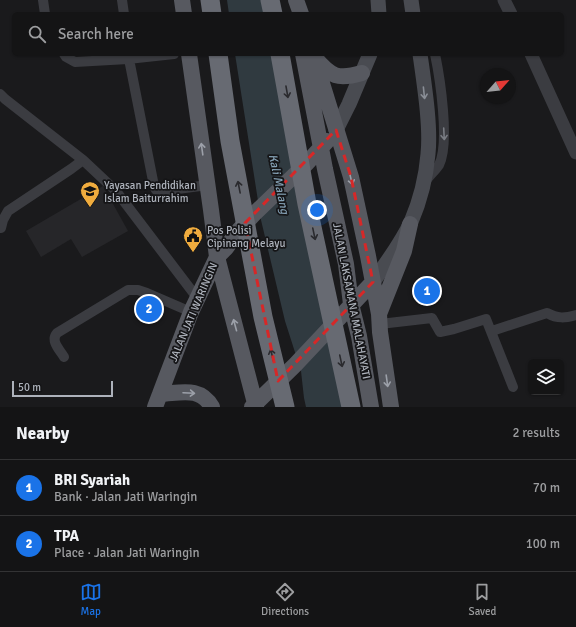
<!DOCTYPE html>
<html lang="en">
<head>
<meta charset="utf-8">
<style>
	body { margin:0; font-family:Signika,sans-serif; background:#1d1d1e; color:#f1f3f6 }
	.controls { position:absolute; right:12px; bottom:12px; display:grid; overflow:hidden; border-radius:6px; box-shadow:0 1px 3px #0004 }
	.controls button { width:36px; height:36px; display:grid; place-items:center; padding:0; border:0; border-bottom:1px solid #333334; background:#141415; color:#f1f3f6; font:20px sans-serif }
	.compass { position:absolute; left:480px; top:68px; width:36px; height:36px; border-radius:50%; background:#141415; box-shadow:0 1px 3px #0004; rotate:63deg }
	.scale { position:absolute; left:12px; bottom:10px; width:101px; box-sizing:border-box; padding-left:4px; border:2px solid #adb2bb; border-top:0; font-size:11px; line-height:14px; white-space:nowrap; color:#adb2bb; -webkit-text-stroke:3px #151517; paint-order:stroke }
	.you { position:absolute; left:317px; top:210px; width:14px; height:14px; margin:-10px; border:3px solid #fff; border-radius:50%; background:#1a73e8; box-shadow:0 0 0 6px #1a73e833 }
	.badge { display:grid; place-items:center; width:26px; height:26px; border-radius:50%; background:#1a73e8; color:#fff; font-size:13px; font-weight:700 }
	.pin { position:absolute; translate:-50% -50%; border:2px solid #fff; box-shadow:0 1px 4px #0006 }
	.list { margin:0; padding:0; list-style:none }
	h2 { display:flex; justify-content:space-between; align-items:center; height:52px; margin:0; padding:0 16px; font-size:17px }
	h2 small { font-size:13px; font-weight:400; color:#9d9ea0 }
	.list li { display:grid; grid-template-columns:26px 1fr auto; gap:12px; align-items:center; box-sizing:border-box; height:56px; padding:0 16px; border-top:1px solid #333334 }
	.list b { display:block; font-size:15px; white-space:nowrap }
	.list p { margin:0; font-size:13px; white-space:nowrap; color:#9d9ea0 }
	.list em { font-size:13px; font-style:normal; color:#9d9ea0 }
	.icon { flex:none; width:22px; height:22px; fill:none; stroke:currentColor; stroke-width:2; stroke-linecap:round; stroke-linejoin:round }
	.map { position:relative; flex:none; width:576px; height:407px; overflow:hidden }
	.search { position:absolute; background:#141415; box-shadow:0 1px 3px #0004; left:12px; right:12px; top:12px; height:44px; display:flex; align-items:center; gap:10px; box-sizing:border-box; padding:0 14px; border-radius:6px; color:#9d9ea0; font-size:15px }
	.sheet { height:164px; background:#141415 }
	nav { display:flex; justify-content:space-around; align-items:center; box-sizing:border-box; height:56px; border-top:1px solid #333334; background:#141415; font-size:11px; color:#9d9ea0 }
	nav a { display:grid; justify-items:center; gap:2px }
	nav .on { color:#1a73e8 }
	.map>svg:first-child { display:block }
	.built { fill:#262629 }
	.water { fill:#303a40 }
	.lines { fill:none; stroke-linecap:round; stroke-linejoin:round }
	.minor { stroke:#3b3c41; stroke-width:10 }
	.tertiary { stroke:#3b3c41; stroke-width:13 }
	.secondary { stroke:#494b51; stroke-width:15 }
	.primary { stroke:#575960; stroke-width:16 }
	.motorway { stroke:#676a72; stroke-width:19 }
	.oneway { stroke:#2a2a2e }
	.oneway2 { stroke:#8a8e96 }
	.oneway3 { stroke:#7a7d84 }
	.oneway4 { stroke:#9ca0a9 }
	.marked { fill:none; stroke:#d62828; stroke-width:3; stroke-dasharray:8 5; stroke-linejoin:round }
	.labels { text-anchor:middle; stroke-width:3.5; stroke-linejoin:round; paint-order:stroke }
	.poi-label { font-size:11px; fill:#adb2bb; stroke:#151517; text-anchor:start }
	.street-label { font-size:11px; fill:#adb2bb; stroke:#151517 }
	.water-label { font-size:12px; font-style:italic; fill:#85a1b5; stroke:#151517 }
</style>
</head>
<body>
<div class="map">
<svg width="576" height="407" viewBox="0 0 576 407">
	<rect width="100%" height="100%" fill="#1a1a1c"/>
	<path class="built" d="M103,186L128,231L82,257L71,239L41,257L26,231Z"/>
	<path class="water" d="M227,0H270L273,14H229Z
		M235,54H280L352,407H306L304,398L301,371L285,321L261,220Z"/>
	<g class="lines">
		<path class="minor" d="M43,0L45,14
			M122,0L124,14
			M64,54L66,57L75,62L128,59L174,54
			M128,54L154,186L156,190L162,191L208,185
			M0,94L5,99L83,160L116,191L198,299
			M425,182C429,176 435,171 439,165C450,143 440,78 435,54
			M1,228L3,220L8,211L71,169L83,160
			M380,324L432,318L440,332L454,329L486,319L513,387
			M492,331L547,313C558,319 565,318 576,315
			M64,357C60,350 50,341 57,333L128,290H138L147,293L191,312"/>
		<path class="tertiary" d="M504,0L511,14
			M531,54L576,153"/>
		<path class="secondary" d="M378,0L379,14
			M411,0L413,14
			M336,130L349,104L370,54
			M373,282C386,263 401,244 411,222C420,201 426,178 428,154C431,126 424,83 420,54"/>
		<path class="primary" d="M182,0L184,14
			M296,0L301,14
			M189,54L211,210L217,257L256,407
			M303,54L325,169L346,264L351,304L359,336L371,407
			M313,54L351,177L368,256L379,314L380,332L391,407
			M315,58C331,77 338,80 362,73
			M379,314L404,251L410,224
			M160,394C181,393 200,386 212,407
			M155,407L191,312L217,257L226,248L239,230L254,214L306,164L327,141
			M252,407L295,365L373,282"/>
		<path class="motorway" d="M210,0L212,14
			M270,0L273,14
			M218,54L230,141L263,317L285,407
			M280,54L307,204L351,407"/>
	</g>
	<defs><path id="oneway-shaft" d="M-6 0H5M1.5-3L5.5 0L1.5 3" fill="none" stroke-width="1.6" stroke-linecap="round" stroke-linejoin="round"/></defs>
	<g class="oneway">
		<use href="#oneway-shaft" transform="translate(287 92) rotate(80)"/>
		<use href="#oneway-shaft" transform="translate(239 187) rotate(-101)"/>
		<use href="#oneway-shaft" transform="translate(314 234) rotate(78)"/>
		<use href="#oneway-shaft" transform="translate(272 355) rotate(-103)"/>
		<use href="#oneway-shaft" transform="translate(341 361) rotate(78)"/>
	</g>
	<use class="oneway2" href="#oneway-shaft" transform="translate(424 93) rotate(84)"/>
	<use class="oneway3" href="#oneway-shaft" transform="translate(444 134) rotate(87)"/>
	<g class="oneway4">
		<use href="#oneway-shaft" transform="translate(202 149) rotate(-98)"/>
		<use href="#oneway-shaft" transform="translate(351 179) rotate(76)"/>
		<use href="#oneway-shaft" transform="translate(235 325) rotate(-105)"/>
		<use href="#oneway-shaft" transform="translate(387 381) rotate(82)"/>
		<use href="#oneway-shaft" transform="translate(189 393) rotate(3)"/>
	</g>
	<path class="marked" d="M336,130L351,177L373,282L278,381L245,223Z"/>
	<defs>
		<symbol id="school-pin" viewBox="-11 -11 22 30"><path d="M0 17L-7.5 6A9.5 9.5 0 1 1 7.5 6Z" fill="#f0ac3e" stroke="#151517"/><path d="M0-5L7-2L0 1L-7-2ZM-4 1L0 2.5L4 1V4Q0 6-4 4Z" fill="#111"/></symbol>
		<symbol id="civic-pin" viewBox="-11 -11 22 30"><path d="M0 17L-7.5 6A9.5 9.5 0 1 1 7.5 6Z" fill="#f0ac3e" stroke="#151517"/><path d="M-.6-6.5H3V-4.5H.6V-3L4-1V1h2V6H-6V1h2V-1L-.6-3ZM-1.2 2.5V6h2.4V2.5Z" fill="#111"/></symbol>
	</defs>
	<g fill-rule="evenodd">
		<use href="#school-pin" x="79" y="180" width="22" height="30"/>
		<use href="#civic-pin" x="182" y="225" width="22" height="30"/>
	</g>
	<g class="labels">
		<g class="poi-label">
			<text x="104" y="189">Yayasan Pendidikan<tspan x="104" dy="13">Islam Baiturrahim</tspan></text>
			<text x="207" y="234">Pos Polisi<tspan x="207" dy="13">Cipinang Melayu</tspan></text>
		</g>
		<g class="street-label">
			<text transform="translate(352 301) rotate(79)" y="4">JALAN LAKSAMANA MALAHAYATI</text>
			<text transform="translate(193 312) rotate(-67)" y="4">JALAN JATI WARINGIN</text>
		</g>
		<g class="water-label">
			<text transform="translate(279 184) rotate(78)" y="4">Kali Malang</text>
		</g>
	</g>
</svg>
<div class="controls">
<button><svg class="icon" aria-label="layers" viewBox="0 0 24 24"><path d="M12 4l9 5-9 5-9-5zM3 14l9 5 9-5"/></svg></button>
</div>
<svg class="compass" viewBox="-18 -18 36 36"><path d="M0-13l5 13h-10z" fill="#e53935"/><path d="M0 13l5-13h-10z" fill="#9d9ea0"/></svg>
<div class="scale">50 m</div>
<div class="you"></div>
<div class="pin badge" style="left:427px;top:291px">1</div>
<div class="pin badge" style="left:149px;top:309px">2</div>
<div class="search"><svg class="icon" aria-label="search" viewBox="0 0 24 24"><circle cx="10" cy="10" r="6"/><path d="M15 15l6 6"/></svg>Search here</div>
</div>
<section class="sheet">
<h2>Nearby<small>2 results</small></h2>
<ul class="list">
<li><span class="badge">1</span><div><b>BRI Syariah</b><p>Bank · Jalan Jati Waringin</p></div><em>70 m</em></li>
<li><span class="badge">2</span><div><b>TPA</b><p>Place · Jalan Jati Waringin</p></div><em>100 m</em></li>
</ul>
</section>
<nav>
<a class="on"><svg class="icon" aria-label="map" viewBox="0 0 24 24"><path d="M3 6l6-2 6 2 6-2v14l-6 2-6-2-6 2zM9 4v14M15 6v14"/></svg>Map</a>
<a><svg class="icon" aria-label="directions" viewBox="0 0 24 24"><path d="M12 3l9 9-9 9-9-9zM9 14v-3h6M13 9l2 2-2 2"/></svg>Directions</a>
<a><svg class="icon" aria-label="saved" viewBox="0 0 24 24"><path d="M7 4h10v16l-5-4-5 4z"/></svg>Saved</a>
</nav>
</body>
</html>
